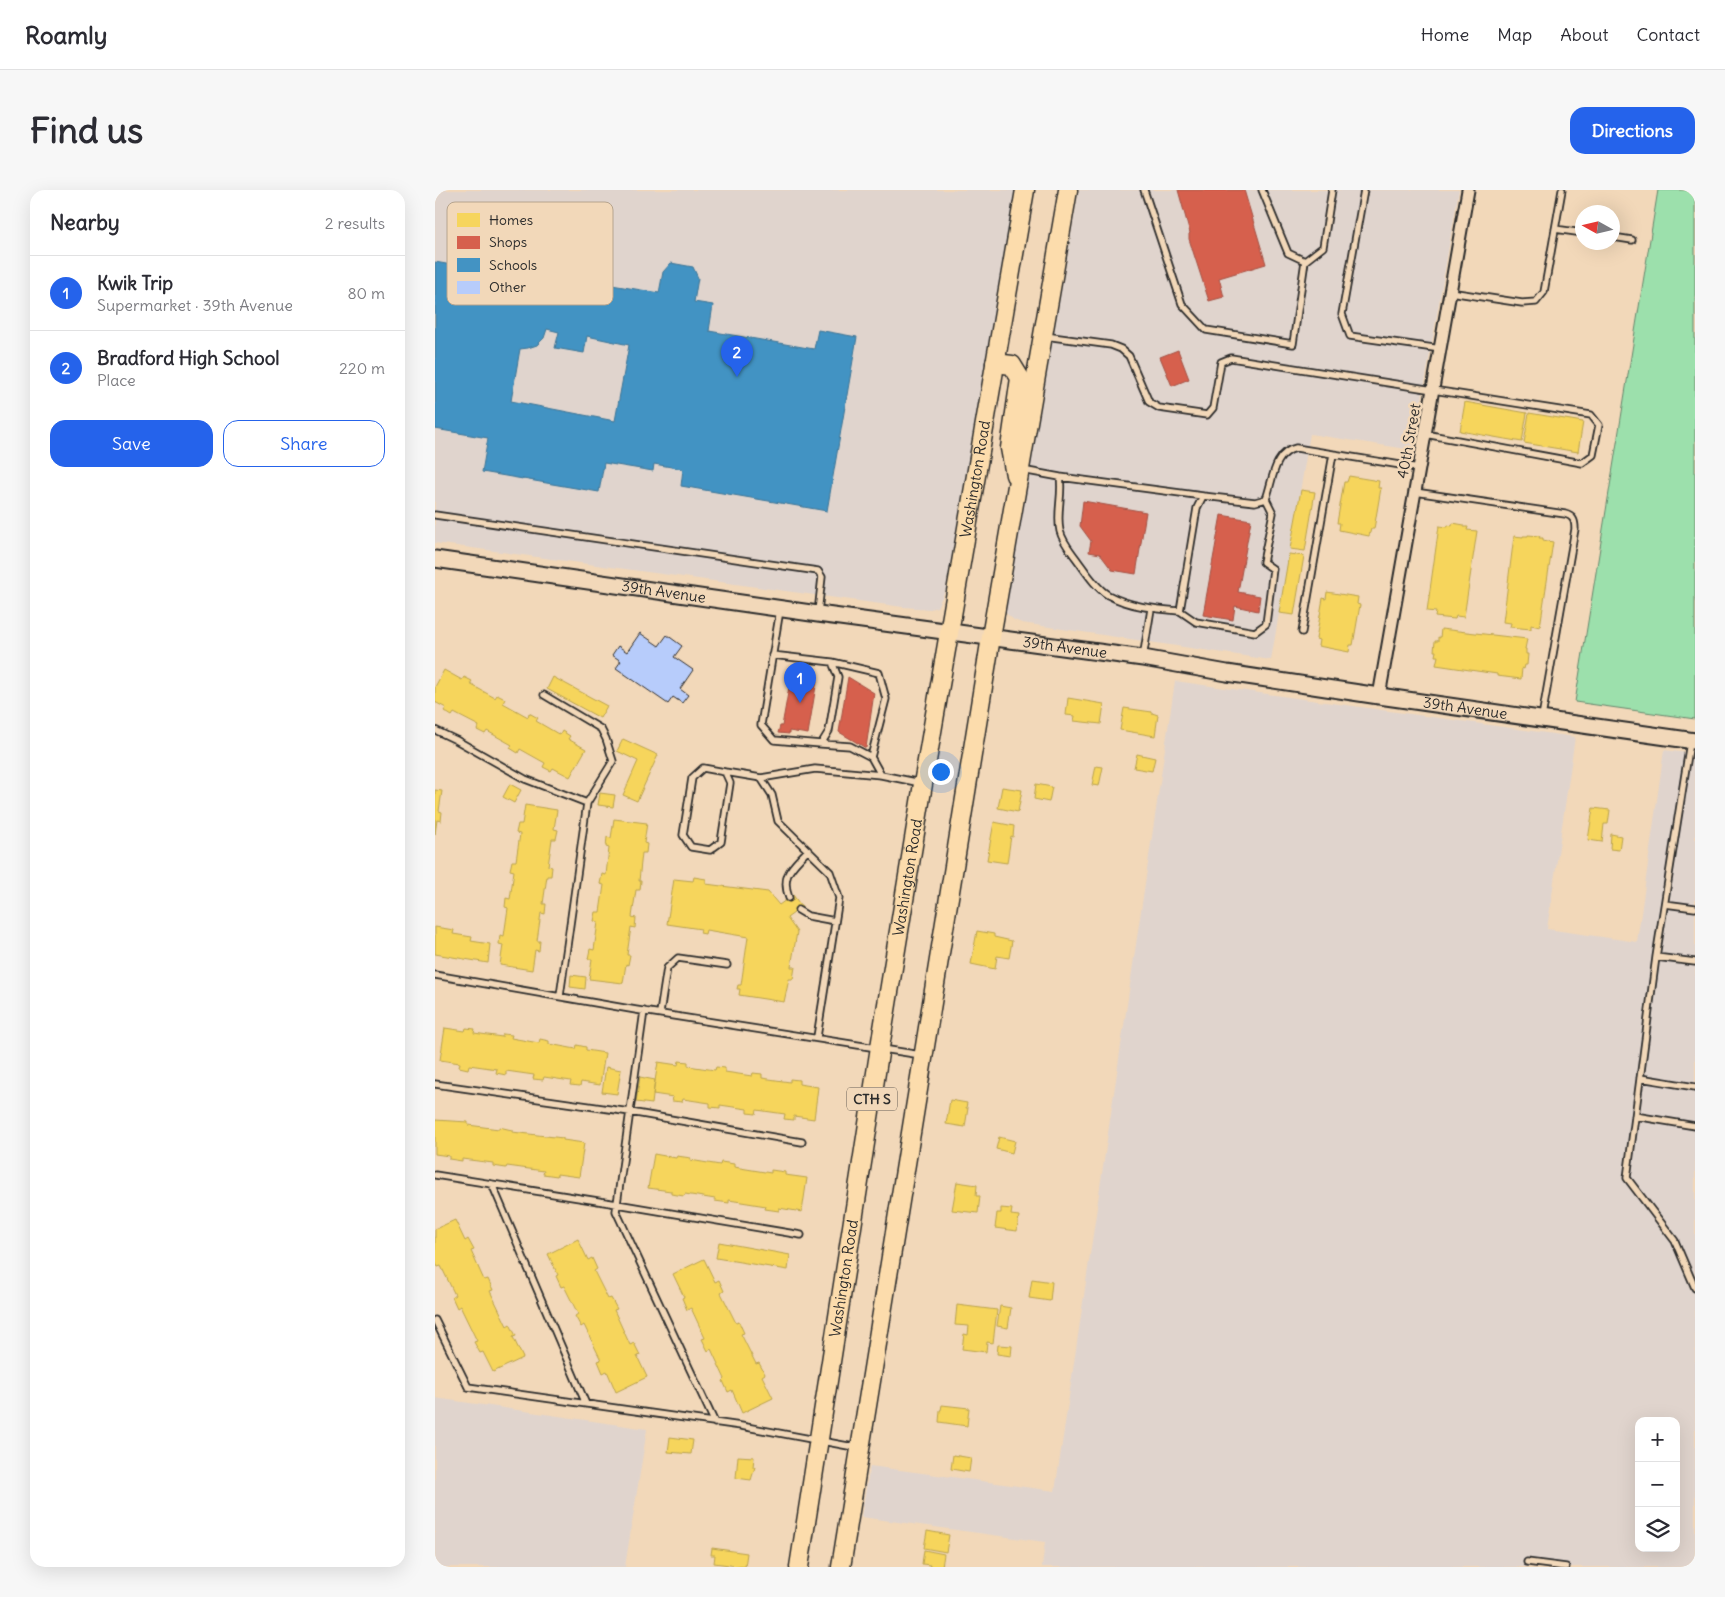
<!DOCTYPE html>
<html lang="en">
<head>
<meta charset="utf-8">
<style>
	body { margin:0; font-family:Delius,sans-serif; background:#f7f7f7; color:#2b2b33 }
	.controls { position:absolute; right:15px; bottom:15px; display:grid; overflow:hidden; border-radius:10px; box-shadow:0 5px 20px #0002 }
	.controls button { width:45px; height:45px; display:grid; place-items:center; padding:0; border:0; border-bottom:1px solid #e1e1e2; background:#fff; color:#2b2b33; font:25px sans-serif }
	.compass { position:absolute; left:1140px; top:15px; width:45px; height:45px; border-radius:50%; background:#fff; box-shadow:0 5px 20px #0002; rotate:278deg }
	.you { position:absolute; left:505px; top:581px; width:18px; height:18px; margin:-12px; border:4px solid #fff; border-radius:50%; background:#1a73e8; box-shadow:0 0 0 8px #1a73e833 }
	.badge { display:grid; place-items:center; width:32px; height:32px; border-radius:50%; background:#2563eb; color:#fff; font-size:16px; font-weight:700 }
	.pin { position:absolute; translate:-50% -41px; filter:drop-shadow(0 1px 2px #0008) }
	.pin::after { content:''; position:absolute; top:26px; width:18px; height:15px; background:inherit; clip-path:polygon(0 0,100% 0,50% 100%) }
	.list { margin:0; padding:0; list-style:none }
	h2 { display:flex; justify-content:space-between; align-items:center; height:65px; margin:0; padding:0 20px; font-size:21px }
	h2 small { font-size:16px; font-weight:400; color:#7c7c81 }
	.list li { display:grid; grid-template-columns:32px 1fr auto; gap:15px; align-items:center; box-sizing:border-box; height:75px; padding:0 20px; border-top:1px solid #e1e1e2 }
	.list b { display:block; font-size:19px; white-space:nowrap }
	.list p { margin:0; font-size:16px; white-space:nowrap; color:#7c7c81 }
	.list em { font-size:16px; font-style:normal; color:#7c7c81 }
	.actions { display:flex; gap:10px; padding:15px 20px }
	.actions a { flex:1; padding:11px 0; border:1px solid #2563eb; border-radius:15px; text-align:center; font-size:18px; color:#2563eb }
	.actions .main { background:#2563eb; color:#fff }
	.icon { flex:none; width:28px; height:28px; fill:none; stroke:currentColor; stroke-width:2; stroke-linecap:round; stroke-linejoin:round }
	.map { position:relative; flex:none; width:1260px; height:1377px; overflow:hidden; border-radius:15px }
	header { display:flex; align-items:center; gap:30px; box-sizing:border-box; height:70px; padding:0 25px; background:#fff; border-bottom:1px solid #e1e1e2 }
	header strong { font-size:24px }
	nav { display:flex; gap:28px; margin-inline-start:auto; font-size:18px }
	.intro { display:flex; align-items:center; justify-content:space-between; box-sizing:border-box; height:120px; padding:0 30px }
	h1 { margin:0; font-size:35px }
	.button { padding:12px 22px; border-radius:15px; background:#2563eb; color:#fff; font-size:18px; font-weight:700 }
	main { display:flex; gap:30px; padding:0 30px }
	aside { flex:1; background:#fff; border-radius:15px; box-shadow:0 5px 20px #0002 }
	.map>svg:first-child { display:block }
	.built { fill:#e0d4cd; fill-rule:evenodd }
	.green { fill:#9ce0ac; stroke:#64866c }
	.homes { fill:#f6d55c; stroke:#b9a24d }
	.shops { fill:#d6604d; stroke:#a35043 }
	.schools { fill:#4393c3; stroke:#3c7495; fill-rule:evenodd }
	.building { fill:#b7ccfb; stroke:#2b2b2b }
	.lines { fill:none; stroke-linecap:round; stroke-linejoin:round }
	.lane-casing { stroke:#2b2b2b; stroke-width:9 }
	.street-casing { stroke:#2b2b2b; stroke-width:15 }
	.secondary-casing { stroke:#2b2b2b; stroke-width:19 }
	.primary-casing { stroke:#2b2b2b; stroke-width:21 }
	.lane { stroke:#f2d8b9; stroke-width:5.5 }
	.street { stroke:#f2d8b9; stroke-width:11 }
	.secondary { stroke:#f2d8b9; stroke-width:15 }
	.primary { stroke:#fcdcac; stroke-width:18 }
	.labels { text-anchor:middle; stroke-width:5; stroke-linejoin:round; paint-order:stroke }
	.shield { fill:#f2d8b9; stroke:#675f56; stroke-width:1 }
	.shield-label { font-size:14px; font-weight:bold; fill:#2b2b2b }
	.street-label { font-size:15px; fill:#2b2b2b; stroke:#f2d8b9 }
	.key { fill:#f2d8b9; stroke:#b6a48e; stroke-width:1 }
	.key-label { font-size:14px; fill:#2b2b2b }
</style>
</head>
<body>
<header>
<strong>Roamly</strong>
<nav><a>Home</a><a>Map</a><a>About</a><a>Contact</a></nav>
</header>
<div class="intro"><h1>Find us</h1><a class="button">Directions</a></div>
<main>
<aside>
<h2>Nearby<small>2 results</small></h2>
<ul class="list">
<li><span class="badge">1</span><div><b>Kwik Trip</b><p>Supermarket · 39th Avenue</p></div><em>80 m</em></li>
<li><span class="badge">2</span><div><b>Bradford High School</b><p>Place</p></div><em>220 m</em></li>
</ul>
<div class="actions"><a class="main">Save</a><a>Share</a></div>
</aside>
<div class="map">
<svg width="1260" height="1377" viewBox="0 0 1260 1377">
	<rect width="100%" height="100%" fill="#f2d8b9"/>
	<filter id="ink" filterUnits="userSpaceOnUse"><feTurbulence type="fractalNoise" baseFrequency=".02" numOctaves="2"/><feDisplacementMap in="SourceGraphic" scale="10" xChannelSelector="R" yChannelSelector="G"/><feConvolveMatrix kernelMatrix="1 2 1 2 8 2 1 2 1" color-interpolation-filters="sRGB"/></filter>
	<g filter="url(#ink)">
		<path class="built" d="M0,0H580L511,399L502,417L495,419L468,417L0,353Z
			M644,0H1024L978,260L875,244L836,470L587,433L579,430L571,423L572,406Z
			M740,491L1140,547L1112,739L1202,752L1229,560L1260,564V1377H607L610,1352L426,1327L435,1276L620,1301ZM1204,1231H1241V1358H1204Z
			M0,1208L212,1239L190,1377H0Z"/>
		<path class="green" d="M1223,0H1260V529L1140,512Z"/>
		<path class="homes" d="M1030,212L1092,223L1087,252L1025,241Z
			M1094,223L1148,232L1143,262L1089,253Z
			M914,286L944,291L943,298H946L939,339H936L934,346L904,340L905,333H902L909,292H912Z
			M866,300L880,302L870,361L855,359Z
			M1018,333L1029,335V337H1033L1032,340L1042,341L1029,427L1021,426L1020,429L1000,427L1001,422L992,421L1004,336L1013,337V335L1017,336Z
			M1093,345L1105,346L1104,348H1108V350L1118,352L1105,437L1096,435V439L1075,437L1076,433L1068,432L1079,346L1088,347V346H1093Z
			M854,364L869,366L859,425L844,423Z
			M892,402L923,407L922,414L925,415L918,455H915L914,462L883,456L884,450L881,449L888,408L891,409Z
			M1006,439L1092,449L1090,459H1091V464H1093L1092,475H1090L1089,479L1087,478L1086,489L1062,486V484L1001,475L1003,466H1000L1001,461H999L1000,451H1003V447L1005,448Z
			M9,480L27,490L29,487L37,491L35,494L60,508L62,505L70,509L68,513L93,527L94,523L103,528L101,531L125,545L127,541L135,546L133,549L151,559L135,587L118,578L116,581L108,577L110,573L85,559L83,563L75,558L77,555L52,541L50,544L42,540L44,536L19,523L17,526L9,521L11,518L0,512V497Z
			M118,487L172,516L165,528L112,499Z
			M633,508L669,514L666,534L639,531L640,526L631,525Z
			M689,518L717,522V523L723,525L720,546L685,540Z
			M188,549L223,565L202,611L188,605L203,571L182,561Z
			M702,564L720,568L717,581L699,578Z
			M661,576L668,577L664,596L657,595Z
			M75,594L86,600L79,613L68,607Z
			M601,594L617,597L614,612L599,609Z
			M567,597L587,600L583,622L563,618Z
			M0,600L7,601L4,621L7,622L6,631L2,630L0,644Z
			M165,603L180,605L178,617L163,615Z
			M90,615L122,620L119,639L123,640L121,649H117L113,676L117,677L116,686H112L108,714H111L110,724L106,723L102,751H105L104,761L100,760L97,780L65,775L68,755L64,754L65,745L69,746L73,718L70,717L71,708L75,709L79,681L75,680L77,671H81L85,644L81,643L83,634H87Z
			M1158,618L1175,620L1173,634H1169L1167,652L1153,650Z
			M179,629L212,633L209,653L212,654L211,663H207L204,691H206L205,700H201L197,727L201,728L200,738L196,737L192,765H195L193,775L191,774L188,793L154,789L157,769H153L155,759L159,760L163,732L159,731L161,722H165L169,695L165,694L167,684L171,685L174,658L171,657L172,647L176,648Z
			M559,632L579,636L578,647L576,646L572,673L552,670Z
			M1176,644L1186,646L1184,660L1175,659Z
			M259,687L271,689V694L333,702L344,715L358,705L367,717L352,728L362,742L356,777H360L358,789H354L349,812L304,805L305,799H302L303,795H306L313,747L271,740L270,744L265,743L266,739L232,734L239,689L258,691Z
			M0,737L19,740L18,744L37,747L36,751L55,754L53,773L0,764Z
			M542,741L559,744V747L577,751L574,768L562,766L560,779L536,774Z
			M136,785L151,787L150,799L135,797Z
			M10,838L30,841L31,838L40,839L39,843L67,847L68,844L77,845L76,848L104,853L105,849L114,851V854L141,859L142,855L151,857V860L170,863L165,895L146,892L145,896L135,895L136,891L109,887L108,890L98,889L99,885L71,881V885L61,883L62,879L34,875L33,879L24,877L25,873L5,870Z
			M244,871L253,872V876L280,880L281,877L290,878V882L317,886L318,883L327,884V888L355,892V889L364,890V894L383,897L379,929L359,926V930L349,929L350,924L322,920L321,924L312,923V919L285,915V918L275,917V913L248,909L247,912L237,911L238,907L218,904L223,872L243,875Z
			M171,877L186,880L182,904L167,902Z
			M205,887L220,890L217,914L201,912Z
			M515,910L532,913L531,918H533L530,937L511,934Z
			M0,930L33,932V935L64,939V937L77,940V942L128,948V950L149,953L144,987L122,984V986L108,984L109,981L72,976L71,978L58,976V973L27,969V971L14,969V966L0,964Z
			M564,947L580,951L577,963L561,959Z
			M219,964L241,968L242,966L256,968L255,970L285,975L286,972L299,974V977L336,983V980L350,982V985L372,988L367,1022L344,1018V1021L330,1019L331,1016L294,1010V1013L280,1011V1009L250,1004L249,1006L236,1004V1001L213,998Z
			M522,992L542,995L541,1006H545L543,1023L517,1020Z
			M566,1018L577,1019L576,1025L584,1026L582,1041L560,1038L562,1023H566Z
			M20,1030L30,1051L33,1049L39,1060L36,1061L49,1090L53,1089L58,1100L55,1101L72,1136L75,1134L81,1146L78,1147L88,1168L58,1182L48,1162L45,1163L39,1152L42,1151L25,1116L22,1118L17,1107L20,1105L6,1076L3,1077L0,1072V1039Z
			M143,1049L153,1070L157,1068L162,1079L159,1081L173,1109L176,1108L182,1119L179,1120L195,1155L199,1153L205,1165L202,1166L212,1187L181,1202L172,1181L168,1183L163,1171L166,1170L149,1135L146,1137L140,1126L143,1124L129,1096L126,1097L121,1086L123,1085L113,1064Z
			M284,1052L355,1065L353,1080L281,1068Z
			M269,1069L280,1092L284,1090L289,1101L286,1103L301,1133L304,1132L309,1143L306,1144L321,1174L324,1173L330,1184L327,1186L338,1208L307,1223L297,1200L293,1202L288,1191L290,1189L276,1159L273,1161L267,1149L270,1148L256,1118L252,1120L247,1108L249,1107L238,1084Z
			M597,1089L617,1092L615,1111L594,1108Z
			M522,1115L562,1120L558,1153L552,1152L551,1162L527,1159L529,1144L533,1145L534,1136L520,1135Z
			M565,1116L576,1118L573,1138L562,1136Z
			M563,1155L577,1156L576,1166L562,1164Z
			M507,1215L534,1218L532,1236L504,1232L505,1220H506Z
			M235,1247L258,1250L256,1264L233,1262Z
			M518,1265L536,1268L534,1282L516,1279Z
			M303,1266L319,1267L318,1277H320L316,1290L301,1288Z
			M492,1341L514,1345L511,1362L489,1358Z
			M277,1358L312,1363L310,1377L279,1373L280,1365H276Z
			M489,1360L509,1364L507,1377H494L495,1375L487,1374Z"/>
		<path class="shops" d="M743,0H809L831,74L784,88L789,107L774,111L754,49V44L755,43Z
			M743,160L754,189L737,196L725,167Z
			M648,311L711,322L701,384L677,380L665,364L654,362L656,351L645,336Z
			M786,325L816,330L803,402L825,406L823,421L800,416L798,430L768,425Z
			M356,486L382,490L373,544L354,541V544L343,543L345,536H347Z
			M413,487L439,503L431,558L404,542Z"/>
		<path class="schools" d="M80,52L170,67L165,93L224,103L228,82L236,73L258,77L263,88L259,112L278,115L274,141L379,159L383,140L422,147L392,321L246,296L248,279L219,274L218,281L169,273L164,302L47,282L53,248L0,239V72L39,79L41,69L76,75ZM112,139L124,142L120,158L149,163L152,146L194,155L180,231L76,211L85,159L93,158L102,155L109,148Z"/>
		<path class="building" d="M205,443L224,456L232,445L247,456L239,467L258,480L245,499L253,505L247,513L238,507L233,514L181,478L186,471L177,465L183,456L192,462Z"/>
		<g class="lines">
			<defs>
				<path id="lane" d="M709,0L747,114L771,140L858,154L870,71L853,63L827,0
					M929,0L907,124L915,146L1006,159
					M1120,39L1148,43
					M1178,47L1197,50
					M870,71L888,57L897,0
					M1015,102L1087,113L1101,112L1109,102L1127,0
					M610,146L676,155L686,159L694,166L714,212L724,218L772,225L778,218L786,172L796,168L1156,225L1164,235L1158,265L1147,273L990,244
					M587,280L625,287C628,305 621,323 625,341C628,353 636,361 643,371C651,382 661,398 673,405C695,417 721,419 745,421L762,318L768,306L820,312L831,309C838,291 838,263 861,258L984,278
					M625,287L768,306
					M980,302L1130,324C1138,326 1140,330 1140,339L1107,527
					M0,325L383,381L387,387L383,422
					M745,421L761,432L820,442L831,434L838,379L828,372L838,323L831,309
					M867,442L898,264
					M337,465L397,472L403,487L394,541L386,554L339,550L326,535L345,420
					M708,468L716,419
					M397,472L444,483L451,509L436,567
					M109,505L166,539L171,549L178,571L152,613L125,806
					M0,540L21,550L90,589L152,613
					M1255,552L1221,767L1192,988L1240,1051L1260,1098
					M386,554L415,556L436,567L446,585L486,593
					M290,582L268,578L257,588L248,645L256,657L275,660L286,652L295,593L290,582L326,588L380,579L446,585
					M326,588L337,605L343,631L395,682L404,708L382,847
					M354,708C345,684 358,677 373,660
					M1230,714L1260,718
					M363,720L373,726L400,731
					M1221,767L1260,772
					M0,785L201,820L486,865
					M209,821L181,1021L280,1233
					M225,823L232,778L243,768L292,775
					M1205,888L1260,897
					M0,894L195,922L367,952
					M1200,926L1260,936
					M0,985L182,1014L366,1045
					M57,994L151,1214
					M0,1130L33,1197L306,1236L424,1258
					M1092,1372L1131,1377"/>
				<path id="street" d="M944,506L1033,0"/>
				<g id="secondary">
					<path id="s1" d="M0,369L383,424L708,468L792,483L944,506L1260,551"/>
				</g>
				<g id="primary">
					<path d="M560,173L577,175L585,188L575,258L580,285"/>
					<path id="s2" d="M364,1377L445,857L488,594L590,0"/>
					<path d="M406,1377L556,447L633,0"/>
				</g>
			</defs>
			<use href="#lane" class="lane-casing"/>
			<use href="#street" class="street-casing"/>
			<use href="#secondary" class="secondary-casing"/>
			<use href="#primary" class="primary-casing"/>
			<use href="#lane" class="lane"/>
			<use href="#street" class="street"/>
			<use href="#secondary" class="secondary"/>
			<use href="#primary" class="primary"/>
		</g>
	</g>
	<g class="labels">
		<rect class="shield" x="412" y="897.5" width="50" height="23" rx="4"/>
		<g class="shield-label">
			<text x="437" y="914">CTH S</text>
		</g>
		<g class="street-label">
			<text transform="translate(974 251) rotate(-80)" y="5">40th Street</text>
			<text dy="5" stroke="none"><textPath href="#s2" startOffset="1102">Washington Road</textPath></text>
			<text dy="5" stroke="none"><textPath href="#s1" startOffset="231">39th Avenue</textPath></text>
			<text dy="5" stroke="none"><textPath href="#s1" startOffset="636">39th Avenue</textPath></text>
			<text dy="5" stroke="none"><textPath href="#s1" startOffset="1041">39th Avenue</textPath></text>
			<text dy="5" stroke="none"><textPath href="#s2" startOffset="698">Washington Road</textPath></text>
			<text dy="5" stroke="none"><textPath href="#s2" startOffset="292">Washington Road</textPath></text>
		</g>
	</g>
	<rect x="12" y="12" width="166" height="103" rx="8" class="key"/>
	<rect x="22" y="23" width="23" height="14" fill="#f6d55c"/>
	<rect x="22" y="46" width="23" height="13" fill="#d6604d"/>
	<rect x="22" y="68" width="23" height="14" fill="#4393c3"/>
	<rect x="22" y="91" width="23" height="13" fill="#b7ccfb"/>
	<g class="key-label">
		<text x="54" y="35">Homes</text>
		<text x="54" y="57">Shops</text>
		<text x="54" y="80">Schools</text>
		<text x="54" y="102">Other</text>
	</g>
</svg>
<div class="controls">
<button>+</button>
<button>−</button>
<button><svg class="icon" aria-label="layers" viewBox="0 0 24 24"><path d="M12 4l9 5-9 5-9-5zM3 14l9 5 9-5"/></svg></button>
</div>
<svg class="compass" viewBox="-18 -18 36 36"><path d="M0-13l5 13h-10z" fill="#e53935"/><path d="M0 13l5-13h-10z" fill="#7c7c81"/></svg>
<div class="you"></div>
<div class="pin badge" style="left:365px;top:513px">1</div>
<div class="pin badge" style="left:302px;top:187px">2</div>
</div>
</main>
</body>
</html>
